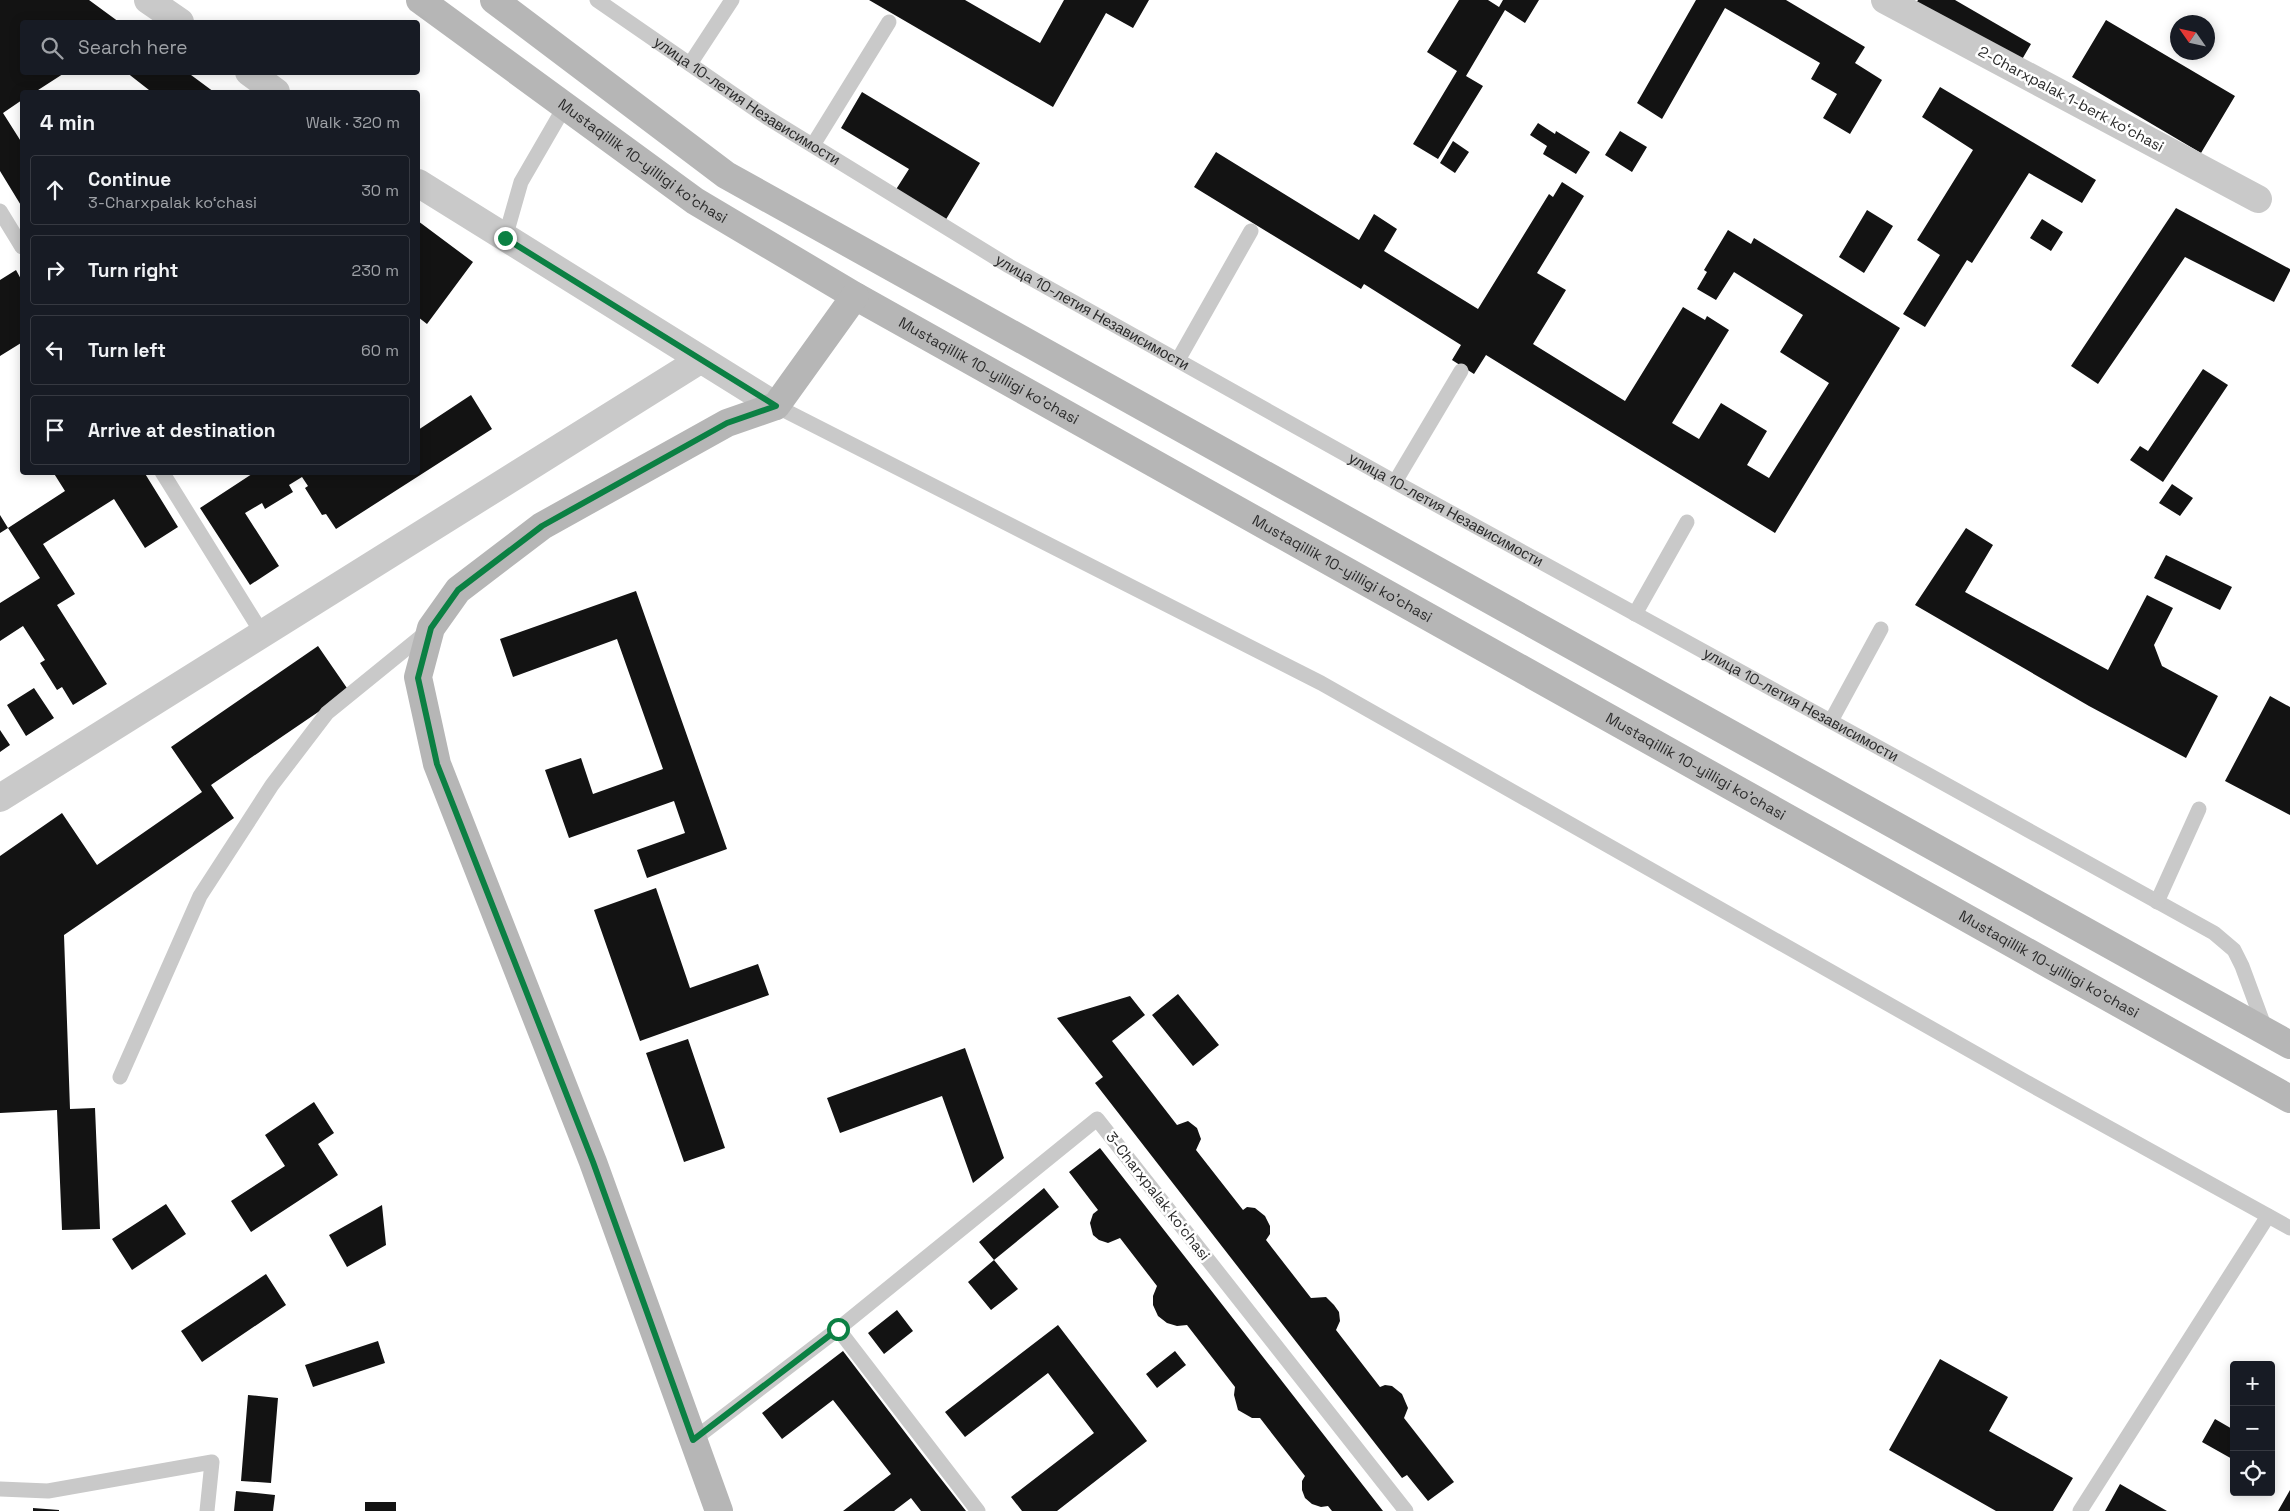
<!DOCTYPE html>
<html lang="en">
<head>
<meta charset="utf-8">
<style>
	body { margin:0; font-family:"Space Grotesk",sans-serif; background:#20242c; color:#f1f3f6 }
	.controls { position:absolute; right:15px; bottom:15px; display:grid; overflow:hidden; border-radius:5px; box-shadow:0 2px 12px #0003 }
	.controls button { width:45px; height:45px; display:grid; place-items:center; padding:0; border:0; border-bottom:1px solid #363941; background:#171b24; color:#f1f3f6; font:25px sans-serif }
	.compass { position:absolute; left:2170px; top:15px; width:45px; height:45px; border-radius:50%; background:#171b24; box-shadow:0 2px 12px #0003; rotate:304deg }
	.stop { position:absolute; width:15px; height:15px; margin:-11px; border:4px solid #0b8043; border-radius:50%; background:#fff }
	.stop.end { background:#0b8043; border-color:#fff; box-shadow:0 1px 5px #0008 }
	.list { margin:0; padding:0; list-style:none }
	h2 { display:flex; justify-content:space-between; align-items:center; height:65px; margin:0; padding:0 20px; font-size:21px }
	h2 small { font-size:16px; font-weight:400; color:#9ea1a6 }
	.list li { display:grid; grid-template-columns:32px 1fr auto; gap:15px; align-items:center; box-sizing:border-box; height:70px; margin:0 10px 10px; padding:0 10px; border:1px solid #363941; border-radius:5px }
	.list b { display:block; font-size:19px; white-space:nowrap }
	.list p { margin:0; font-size:16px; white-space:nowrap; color:#9ea1a6 }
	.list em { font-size:16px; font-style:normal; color:#9ea1a6 }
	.icon { flex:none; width:28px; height:28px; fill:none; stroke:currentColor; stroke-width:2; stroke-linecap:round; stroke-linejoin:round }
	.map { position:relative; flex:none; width:2290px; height:1511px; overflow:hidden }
	.search { position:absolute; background:#171b24; box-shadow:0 2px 12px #0003; left:20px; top:20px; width:400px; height:55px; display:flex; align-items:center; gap:12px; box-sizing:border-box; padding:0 18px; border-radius:5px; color:#9ea1a6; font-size:19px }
	.panel { position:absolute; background:#171b24; box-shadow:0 2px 12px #0003; left:20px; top:90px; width:400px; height:385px; border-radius:5px }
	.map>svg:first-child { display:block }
	.building { fill:#131313 }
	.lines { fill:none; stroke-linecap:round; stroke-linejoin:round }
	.lane { stroke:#c9c9c9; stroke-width:15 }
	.street { stroke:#c9c9c9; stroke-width:28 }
	.secondary { stroke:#b6b6b6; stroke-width:28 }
	.route { stroke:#0b8043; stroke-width:6 }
	.labels { text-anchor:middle; stroke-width:5; stroke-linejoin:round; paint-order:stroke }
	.street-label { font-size:15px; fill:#2c2c2c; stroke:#fff }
</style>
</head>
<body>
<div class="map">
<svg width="2290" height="1511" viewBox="0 0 2290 1511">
	<rect width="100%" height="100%" fill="#fff"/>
	<path class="building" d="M0,0H89L119,22H22V72H66L35,92H22V100L3,113L22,143V207L0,171Z
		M869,0H965L1040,43L1064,0H1149L1133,28L1106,13L1053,107Z
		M1459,0H1488L1499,7L1503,0H1539L1525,23L1505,10L1466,76L1483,86L1438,159L1413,144L1457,71L1427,52Z
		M1696,0H1786L1865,47L1855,63L1882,80L1850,134L1823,118L1837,94L1811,79L1820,63L1725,8L1662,119L1637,103Z
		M1918,0H1955L2031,44L2017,68L1913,9Z
		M2106,20L2235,96L2201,153L2072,77Z
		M126,72H187L214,92H146L149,90Z
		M1940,87L2096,180L2082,203L2029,173L1972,263L1967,260L1925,327L1903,314L1940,255L1917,240L1973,150L1922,117Z
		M862,92L980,163L945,221L895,191L909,169L841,128Z
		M1538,123L1555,134L1556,131L1590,152L1576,174L1543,154L1547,146L1530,135Z
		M1620,131L1647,147L1632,172L1605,155Z
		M1453,141L1469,152L1455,173L1440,163Z
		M1216,152L1359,240L1374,214L1397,229L1384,251L1478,309L1549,194L1553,197L1562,182L1584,196L1537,273L1566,290L1533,344L1625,401L1683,307L1705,320L1707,316L1729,330L1672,423L1699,439L1721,403L1767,431L1747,465L1769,478L1829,383L1780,352L1803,315L1734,272L1716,300L1697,289L1707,272L1704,270L1728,230L1751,244L1754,238L1900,328L1775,533L1486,355L1474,374L1452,360L1461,345L1364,284L1361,289L1194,187Z
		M2176,208L2290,269V271L2274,302L2185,257L2098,384L2071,366Z
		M1867,210L1893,226L1864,273L1839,257Z
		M2042,219L2063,232L2051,251L2030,238Z
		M418,221L473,262L427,324L418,317Z
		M16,270L22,281V345L21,343L0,356V280Z
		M2203,369L2228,385L2163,482L2130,460L2140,446L2148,451Z
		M471,395L492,429L336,529L326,514L322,515L305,488L308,486L302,477L289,485L293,492L265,509L262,503L245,513L279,566L250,585L200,508L255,472H418V430Z
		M53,472H144L178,527L145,548L114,499L43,544L75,594L57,605L107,684L73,705L62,687L57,690L40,663L45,660L23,626L0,641V603L40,578L8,528L65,491Z
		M2172,484L2193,498L2180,516L2159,503Z
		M0,515L8,528L0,533Z
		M1966,528L1993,545L1965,592L2108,670L2147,595L2173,608L2154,645L2162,666L2218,696L2186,758L2089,706L1915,605Z
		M2166,555L2232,587L2220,610L2154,578Z
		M636,591L727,849L647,878L637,850L685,833L674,801L569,838L545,770L581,758L593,794L663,769L617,639L513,677L500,639Z
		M318,646L349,691L211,785L234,818L64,935L70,1109L95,1108L100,1229L62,1230L57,1110L0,1113V856L62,813L97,865L202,792L171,747Z
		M34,688L54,718L26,736L7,705Z
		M2270,696L2290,707V815L2225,781Z
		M0,730L10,745L0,752Z
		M656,888L690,988L758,964L769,995L640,1041L594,910Z
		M1178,994L1219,1045L1193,1066L1152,1015Z
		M1130,996L1145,1015L1112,1041L1177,1125L1188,1121L1197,1128L1201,1139L1196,1150L1243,1210L1247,1207L1255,1208L1265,1216L1270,1226V1234L1266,1240L1311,1298L1326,1297L1334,1305L1339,1312L1340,1321L1336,1330L1380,1387L1385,1385L1392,1386L1402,1394L1408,1408L1404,1418L1454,1482L1428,1501L1407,1475L1402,1478L1095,1083L1103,1077L1057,1018Z
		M688,1039L725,1148L684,1162L646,1053Z
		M965,1048L1004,1158L973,1183L942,1096L840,1133L827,1098Z
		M314,1102L334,1133L318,1144L338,1175L251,1232L231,1201L285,1166L265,1135Z
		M1100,1148L1306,1412L1383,1511H1332L1328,1506L1321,1507L1312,1504L1305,1498L1302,1490V1481L1305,1476L1260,1418H1252L1238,1410L1234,1395L1235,1387L1187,1325L1177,1326L1167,1323L1158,1316L1153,1305V1296L1157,1286L1120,1238L1108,1243L1099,1240L1093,1235L1090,1223L1093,1214L1098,1210L1069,1172Z
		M1044,1188L1059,1207L994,1260L1018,1289L991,1310L968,1282L994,1260L979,1242Z
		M166,1204L186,1234L132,1270L112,1239Z
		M382,1205L386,1245L347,1267L329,1235Z
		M266,1274L286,1305L202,1362L181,1331Z
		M897,1310L913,1331L884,1354L868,1333Z
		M1058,1325L1147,1441L1057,1511H1022L1011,1497L1094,1433L1048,1373L965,1437L945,1412Z
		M378,1341L385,1363L313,1387L305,1365Z
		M843,1351L920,1452L966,1511H921L911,1498L894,1511H843L891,1474L833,1400L782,1439L762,1413Z
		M1175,1351L1186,1365L1157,1388L1146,1374Z
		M1940,1359L2008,1397L1989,1431L2073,1478L2053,1511H1996L1889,1450Z
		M248,1395L278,1398L271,1483L241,1481Z
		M2215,1419L2234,1430V1460L2202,1442Z
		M2120,1484L2167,1511H2105Z
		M2290,1490V1511H2278Z
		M236,1491L275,1495L273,1511H234Z
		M365,1502H396V1511H365Z
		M33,1508L59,1510V1511H33Z"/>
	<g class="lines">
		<g class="lane">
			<path id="s1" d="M597,0L768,118L1009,266L1395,482L1916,768L2214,933L2234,950L2242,966L2266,1031"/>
			<path d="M690,64L732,0"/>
			<path d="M813,145L889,22"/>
			<path d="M0,211L22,247"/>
			<path d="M505,238L521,182L565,106"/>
			<path d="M1178,360L1251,231"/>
			<path d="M776,406L1321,683L2026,1082L2290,1228"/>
			<path d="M162,472L262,633"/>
			<path d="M1395,482L1461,371"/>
			<path d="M1635,614L1687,522"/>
			<path d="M1831,721L1881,629"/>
			<path d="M2157,902L2199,809"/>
			<path d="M120,1077L200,896L272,785L327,713L428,631"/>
			<path d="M693,1440L838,1329"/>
			<path d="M0,1489L48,1491L212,1462L207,1511"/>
			<path d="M978,1511L838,1329L1097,1119L1406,1511"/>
			<path d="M2080,1511L2268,1216"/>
		</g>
		<path class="street" d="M148,0L180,22
			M1885,0L2258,199
			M249,72L276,92
			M418,183L776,406
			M0,798L700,360"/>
		<g class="secondary">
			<path id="s2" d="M420,0L695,201L855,296L2290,1099"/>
			<path d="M494,0L726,175L2290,1045"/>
			<path d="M719,1511L593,1162L437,764L418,677L431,628L458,590L542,526L727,423L776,406L855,296"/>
		</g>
	</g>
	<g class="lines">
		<path class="route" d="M505,238L776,406L727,423L542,526L458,590L431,628L418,678L437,764L593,1162L693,1440L838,1329"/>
	</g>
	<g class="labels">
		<g class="street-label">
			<text transform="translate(2071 99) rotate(28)" y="5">2-Charxpalak 1-berk koʻchasi</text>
			<text dy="5" stroke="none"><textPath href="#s1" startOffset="181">улица 10-летия Независимости</textPath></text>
			<text dy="5" stroke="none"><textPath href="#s2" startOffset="275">Mustaqillik 10-yilligi ko'chasi</textPath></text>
			<text dy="5" stroke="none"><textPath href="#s1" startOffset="586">улица 10-летия Независимости</textPath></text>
			<text dy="5" stroke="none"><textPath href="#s2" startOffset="680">Mustaqillik 10-yilligi ko'chasi</textPath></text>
			<text dy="5" stroke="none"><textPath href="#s1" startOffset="991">улица 10-летия Независимости</textPath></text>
			<text dy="5" stroke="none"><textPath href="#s2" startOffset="1085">Mustaqillik 10-yilligi ko'chasi</textPath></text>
			<text dy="5" stroke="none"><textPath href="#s1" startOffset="1396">улица 10-летия Независимости</textPath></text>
			<text dy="5" stroke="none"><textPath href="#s2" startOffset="1490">Mustaqillik 10-yilligi ko'chasi</textPath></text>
			<text dy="5" stroke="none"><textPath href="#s2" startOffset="1895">Mustaqillik 10-yilligi ko'chasi</textPath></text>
			<text transform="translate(1158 1196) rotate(52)" y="5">3-Charxpalak koʻchasi</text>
		</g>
	</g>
</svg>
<div class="controls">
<button>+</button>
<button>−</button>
<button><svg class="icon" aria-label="locate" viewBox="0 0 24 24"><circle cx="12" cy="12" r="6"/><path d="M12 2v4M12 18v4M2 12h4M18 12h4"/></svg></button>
</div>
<svg class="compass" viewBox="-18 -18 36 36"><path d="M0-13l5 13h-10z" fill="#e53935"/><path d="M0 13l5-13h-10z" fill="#9ea1a6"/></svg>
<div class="stop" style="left:838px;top:1329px"></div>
<div class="stop end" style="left:505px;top:238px"></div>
<div class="search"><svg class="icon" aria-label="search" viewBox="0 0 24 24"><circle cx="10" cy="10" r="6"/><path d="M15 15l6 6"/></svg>Search here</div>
<section class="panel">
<h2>4 min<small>Walk · 320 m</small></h2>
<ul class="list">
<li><svg class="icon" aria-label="ahead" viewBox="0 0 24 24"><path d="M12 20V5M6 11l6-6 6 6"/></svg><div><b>Continue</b><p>3-Charxpalak koʻchasi</p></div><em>30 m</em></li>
<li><svg class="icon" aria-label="right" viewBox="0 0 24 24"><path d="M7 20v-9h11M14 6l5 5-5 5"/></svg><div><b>Turn right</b></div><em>230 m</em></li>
<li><svg class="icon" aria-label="left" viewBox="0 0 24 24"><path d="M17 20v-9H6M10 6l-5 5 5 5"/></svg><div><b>Turn left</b></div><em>60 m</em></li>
<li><svg class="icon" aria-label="arrive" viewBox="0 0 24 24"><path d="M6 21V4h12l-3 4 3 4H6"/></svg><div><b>Arrive at destination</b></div></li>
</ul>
</section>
</div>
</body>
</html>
